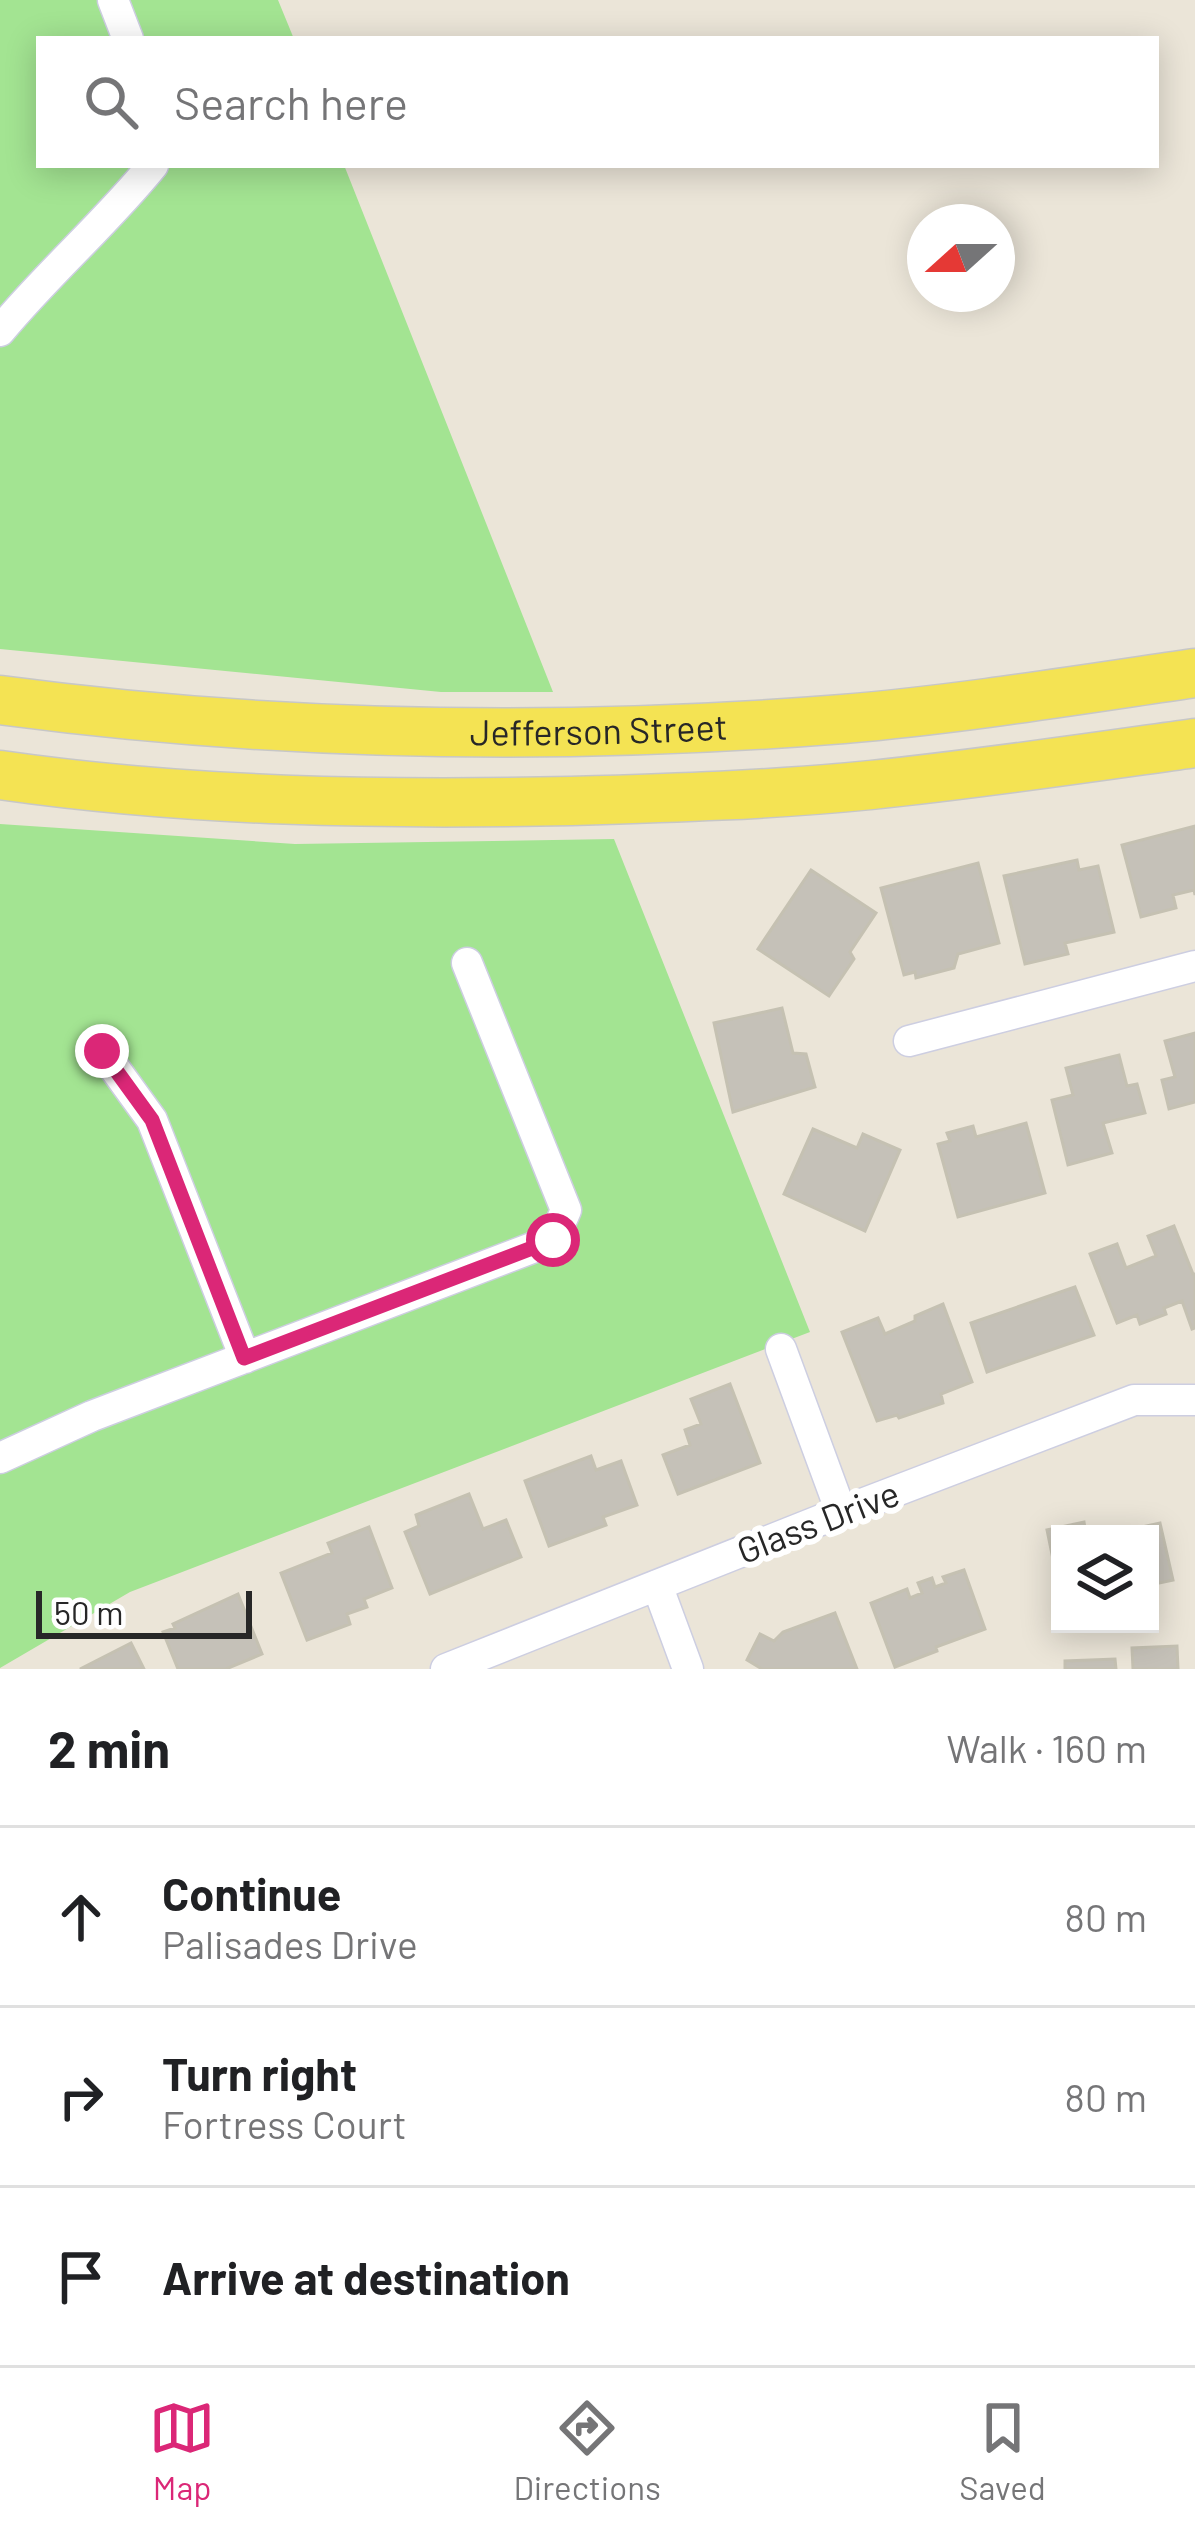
<!DOCTYPE html>
<html lang="en">
<head>
<meta charset="utf-8">
<style>
	body { margin:0; font-family:Barlow,sans-serif; background:#f6f6f6; color:#202124 }
	.controls { position:absolute; right:36px; bottom:36px; display:grid; overflow:hidden; border-radius:0px; box-shadow:0 6px 30px #0003 }
	.controls button { width:108px; height:108px; display:grid; place-items:center; padding:0; border:0; border-bottom:3px solid #e0e0e0; background:#fff; color:#202124; font:60px sans-serif }
	.compass { position:absolute; left:907px; top:204px; width:108px; height:108px; border-radius:50%; background:#fff; box-shadow:0 6px 30px #0003; rotate:249deg }
	.scale { position:absolute; left:36px; bottom:30px; width:216px; box-sizing:border-box; padding-left:12px; border:6px solid #272727; border-top:0; font-size:33px; line-height:42px; white-space:nowrap; color:#272727; -webkit-text-stroke:9px #fff; paint-order:stroke }
	.stop { position:absolute; width:36px; height:36px; margin:-27px; border:9px solid #db2777; border-radius:50%; background:#fff }
	.stop.end { background:#db2777; border-color:#fff; box-shadow:0 3px 12px #0008 }
	.list { margin:0; padding:0; list-style:none }
	h2 { display:flex; justify-content:space-between; align-items:center; height:156px; margin:0; padding:0 48px; font-size:51px }
	h2 small { font-size:39px; font-weight:400; color:#757577 }
	.list li { display:grid; grid-template-columns:78px 1fr auto; gap:36px; align-items:center; box-sizing:border-box; height:180px; padding:0 48px; border-top:3px solid #e0e0e0 }
	.list b { display:block; font-size:45px; white-space:nowrap }
	.list p { margin:0; font-size:39px; white-space:nowrap; color:#757577 }
	.list em { font-size:39px; font-style:normal; color:#757577 }
	.icon { flex:none; width:66px; height:66px; fill:none; stroke:currentColor; stroke-width:2; stroke-linecap:round; stroke-linejoin:round }
	.map { position:relative; flex:none; width:1195px; height:1669px; overflow:hidden }
	.search { position:absolute; background:#fff; box-shadow:0 6px 30px #0003; left:36px; right:36px; top:36px; height:132px; display:flex; align-items:center; gap:30px; box-sizing:border-box; padding:0 42px; border-radius:0px; color:#757577; font-size:45px }
	.sheet { height:696px; background:#fff }
	nav { display:flex; justify-content:space-around; align-items:center; box-sizing:border-box; height:168px; border-top:3px solid #e0e0e0; background:#fff; font-size:33px; color:#757577 }
	nav a { display:grid; justify-items:center; gap:6px }
	nav .on { color:#db2777 }
	.map>svg:first-child { display:block }
	.green { fill:#a3e492 }
	.building { fill:#c5c1b8; stroke:#c5c1b2; stroke-width:3 }
	.lines { fill:none; stroke-linecap:round; stroke-linejoin:round }
	.street-casing { stroke:#cdcee1; stroke-width:33 }
	.primary-casing { stroke:#c7c7c7; stroke-width:51 }
	.street { stroke:#fff; stroke-width:30 }
	.primary { stroke:#f4e353; stroke-width:48 }
	.route { stroke:#db2777; stroke-width:15 }
	.labels { text-anchor:middle; stroke-width:12; stroke-linejoin:round; paint-order:stroke }
	.street-label { font-size:36px; fill:#272727; stroke:#fff }
</style>
</head>
<body>
<div class="map">
<svg width="1195" height="1669" viewBox="0 0 1195 1669">
	<rect width="100%" height="100%" fill="#ebe5d8"/>
	<path class="green" d="M0,0H278L294,39H39V165H344L553,692H441L0,649Z
		M0,824L295,844L614,839L810,1332L130,1592L0,1668Z"/>
	<path class="building" d="M1195,826V895L1194,890L1173,895L1176,908L1141,917L1122,845Z
		M1077,860L1079,870L1098,866L1114,932L1065,943L1068,954L1025,964L1004,876Z
		M978,863L999,943L958,954L954,968L916,978L915,972L904,975L881,888Z
		M811,870L876,913L850,952L854,959L829,996L758,949Z
		M782,1008L793,1053L806,1054L815,1087L733,1112L714,1023Z
		M1195,1033V1102L1169,1109L1162,1080L1175,1077L1165,1041Z
		M1119,1055L1127,1086L1137,1084L1145,1113L1103,1123L1112,1153L1068,1165L1052,1100L1073,1095L1066,1068Z
		M1026,1123L1045,1193L958,1217L938,1144L950,1141L947,1133L973,1126L976,1137Z
		M813,1129L857,1148L863,1134L900,1150L865,1231L784,1194Z
		M1174,1226L1193,1274H1195V1328L1192,1329L1182,1301L1164,1308L1166,1314L1140,1324L1137,1315L1117,1323L1090,1254L1117,1244L1126,1268L1156,1256L1148,1236Z
		M1075,1287L1094,1335L987,1372L971,1323Z
		M943,1304L972,1382L941,1394L943,1403L899,1418L897,1415L877,1421L842,1332L878,1318L885,1334L915,1321V1316Z
		M730,1384L760,1463L678,1494L663,1455L690,1445L685,1430L701,1424L691,1399Z
		M591,1456L596,1470L621,1461L637,1505L603,1517L606,1525L549,1546L525,1481Z
		M469,1494L483,1529L506,1520L521,1557L430,1594L405,1532L419,1526L416,1515Z
		M1084,1522L1086,1534H1060V1568L1055,1569L1047,1530Z
		M1160,1523L1173,1580L1150,1585V1534H1110Z
		M369,1527L392,1588L364,1599L367,1607L347,1614L350,1624L307,1640L281,1573L332,1553L328,1543Z
		M964,1570L985,1629L936,1647L937,1651L895,1667L871,1603L907,1589L910,1598L922,1593L918,1583L932,1578L935,1587L946,1583L943,1577Z
		M238,1594L262,1654L226,1669H178L163,1632L175,1628L173,1624Z
		M835,1613L857,1669H762L747,1660L760,1634L774,1641L783,1632Z
		M131,1643L144,1669H80Z
		M1177,1646L1178,1669H1133L1132,1648Z
		M1115,1659L1116,1669H1065V1661Z"/>
	<g class="lines">
		<defs>
			<path id="street" d="M113,0L128,39
				M0,331C48,273 105,224 153,165
				M909,1041L1195,966
				M102,1051L152,1120L245,1358
				M781,1349L841,1512
				M0,1458L92,1416L553,1240L566,1210L467,963
				M657,1585L688,1669
				M446,1669L841,1512L1134,1400H1195"/>
			<g id="primary">
				<path id="s1" d="M0,700C279,737 563,741 843,719C961,709 1078,690 1195,673"/>
				<path d="M0,775C189,802 381,805 571,801C671,798 771,795 871,785C979,774 1087,758 1195,743"/>
			</g>
		</defs>
		<use href="#street" class="street-casing"/>
		<use href="#primary" class="primary-casing"/>
		<use href="#street" class="street"/>
		<use href="#primary" class="primary"/>
	</g>
	<g class="lines">
		<path class="route" d="M102,1051L152,1120L244,1358L553,1240"/>
	</g>
	<g class="labels">
		<g class="street-label">
			<text dy="13" stroke="none"><textPath href="#s1" startOffset="600">Jefferson Street</textPath></text>
			<text transform="translate(818 1522) rotate(-21)" y="13">Glass Drive</text>
		</g>
	</g>
</svg>
<div class="controls">
<button><svg class="icon" aria-label="layers" viewBox="0 0 24 24"><path d="M12 4l9 5-9 5-9-5zM3 14l9 5 9-5"/></svg></button>
</div>
<svg class="compass" viewBox="-18 -18 36 36"><path d="M0-13l5 13h-10z" fill="#e53935"/><path d="M0 13l5-13h-10z" fill="#757577"/></svg>
<div class="scale">50 m</div>
<div class="stop" style="left:553px;top:1240px"></div>
<div class="stop end" style="left:102px;top:1051px"></div>
<div class="search"><svg class="icon" aria-label="search" viewBox="0 0 24 24"><circle cx="10" cy="10" r="6"/><path d="M15 15l6 6"/></svg>Search here</div>
</div>
<section class="sheet">
<h2>2 min<small>Walk · 160 m</small></h2>
<ul class="list">
<li><svg class="icon" aria-label="ahead" viewBox="0 0 24 24"><path d="M12 20V5M6 11l6-6 6 6"/></svg><div><b>Continue</b><p>Palisades Drive</p></div><em>80 m</em></li>
<li><svg class="icon" aria-label="right" viewBox="0 0 24 24"><path d="M7 20v-9h11M14 6l5 5-5 5"/></svg><div><b>Turn right</b><p>Fortress Court</p></div><em>80 m</em></li>
<li><svg class="icon" aria-label="arrive" viewBox="0 0 24 24"><path d="M6 21V4h12l-3 4 3 4H6"/></svg><div><b>Arrive at destination</b></div></li>
</ul>
</section>
<nav>
<a class="on"><svg class="icon" aria-label="map" viewBox="0 0 24 24"><path d="M3 6l6-2 6 2 6-2v14l-6 2-6-2-6 2zM9 4v14M15 6v14"/></svg>Map</a>
<a><svg class="icon" aria-label="directions" viewBox="0 0 24 24"><path d="M12 3l9 9-9 9-9-9zM9 14v-3h6M13 9l2 2-2 2"/></svg>Directions</a>
<a><svg class="icon" aria-label="saved" viewBox="0 0 24 24"><path d="M7 4h10v16l-5-4-5 4z"/></svg>Saved</a>
</nav>
</body>
</html>
